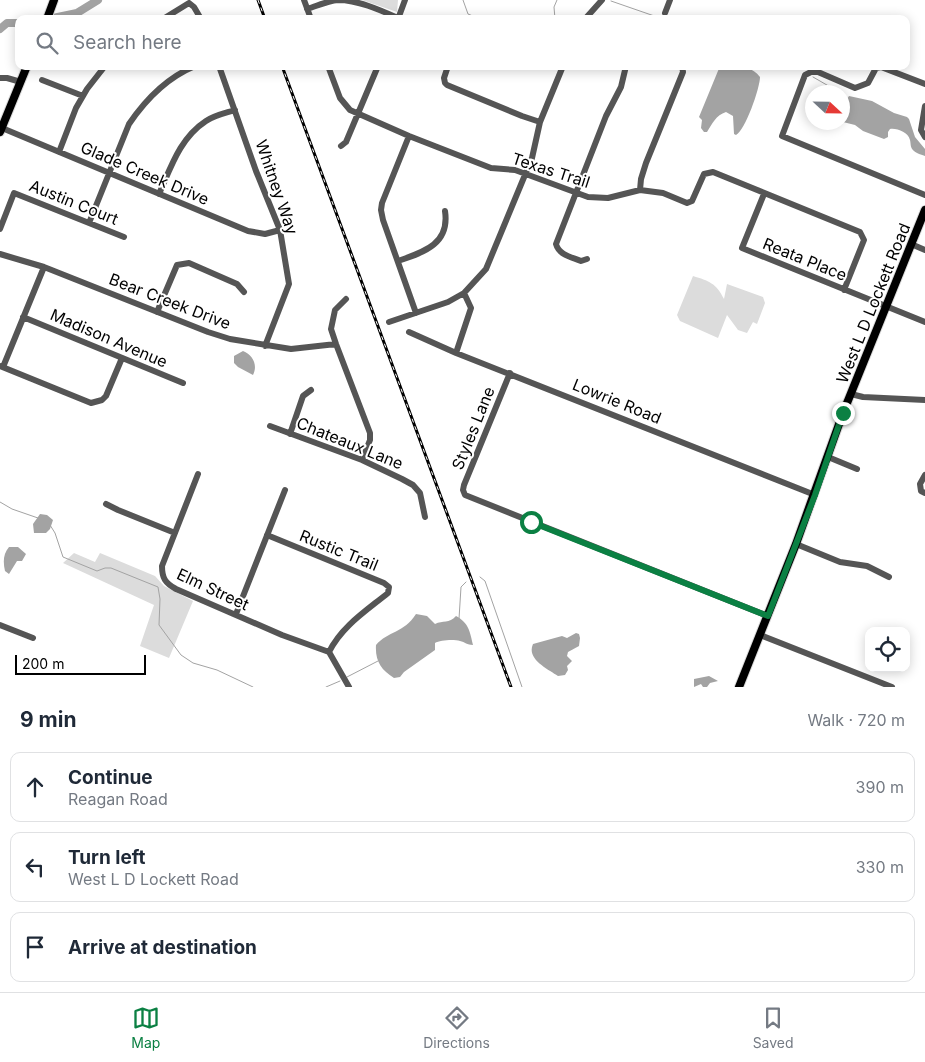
<!DOCTYPE html>
<html lang="en">
<head>
<meta charset="utf-8">
<style>
	body { margin:0; font-family:Inter,sans-serif; background:#f6f6f7; color:#1f2937 }
	.controls { position:absolute; right:15px; bottom:15px; display:grid; overflow:hidden; border-radius:10px; box-shadow:0 2px 12px #0003 }
	.controls button { width:45px; height:45px; display:grid; place-items:center; padding:0; border:0; border-bottom:1px solid #e0e1e3; background:#fff; color:#1f2937; font:25px sans-serif }
	.compass { position:absolute; left:805px; top:85px; width:45px; height:45px; border-radius:50%; background:#fff; box-shadow:0 2px 12px #0003; rotate:112deg }
	.scale { position:absolute; left:15px; bottom:12px; width:131px; box-sizing:border-box; padding-left:5px; border:2px solid #000; border-top:0; font-size:14px; line-height:18px; white-space:nowrap; color:#000; -webkit-text-stroke:4px #fff; paint-order:stroke }
	.stop { position:absolute; width:15px; height:15px; margin:-11px; border:4px solid #0b8043; border-radius:50%; background:#fff }
	.stop.end { background:#0b8043; border-color:#fff; box-shadow:0 1px 5px #0008 }
	.list { margin:0; padding:0; list-style:none }
	h2 { display:flex; justify-content:space-between; align-items:center; height:65px; margin:0; padding:0 20px; font-size:21px }
	h2 small { font-size:16px; font-weight:400; color:#747a83 }
	.list li { display:grid; grid-template-columns:32px 1fr auto; gap:15px; align-items:center; box-sizing:border-box; height:70px; margin:0 10px 10px; padding:0 10px; border:1px solid #e0e1e3; border-radius:10px }
	.list b { display:block; font-size:19px; white-space:nowrap }
	.list p { margin:0; font-size:16px; white-space:nowrap; color:#747a83 }
	.list em { font-size:16px; font-style:normal; color:#747a83 }
	.icon { flex:none; width:28px; height:28px; fill:none; stroke:currentColor; stroke-width:2; stroke-linecap:round; stroke-linejoin:round }
	.map { position:relative; flex:none; width:925px; height:687px; overflow:hidden }
	.search { position:absolute; background:#fff; box-shadow:0 2px 12px #0003; left:15px; right:15px; top:15px; height:55px; display:flex; align-items:center; gap:12px; box-sizing:border-box; padding:0 18px; border-radius:10px; color:#747a83; font-size:19px }
	.sheet { height:305px; background:#fff }
	nav { display:flex; justify-content:space-around; align-items:center; box-sizing:border-box; height:70px; border-top:1px solid #e0e1e3; background:#fff; font-size:14px; color:#747a83 }
	nav a { display:grid; justify-items:center; gap:2px }
	nav .on { color:#0b8043 }
	.map>svg:first-child { display:block }
	.green { fill:#dcdcdc }
	.water { fill:#a3a3a3 }
	.lines { fill:none; stroke-linecap:round; stroke-linejoin:round }
	.stream { stroke:#a3a3a3; stroke-width:1 }
	.river { stroke:#a3a3a3; stroke-width:8 }
	.major-casing { stroke:#dbdbdb; stroke-width:10 }
	.minor { stroke:#555; stroke-width:6 }
	.major { stroke:#000; stroke-width:8 }
	.rail-casing { stroke:#000; stroke-width:3 }
	.rail { stroke:#fff; stroke-width:1; stroke-dasharray:4; stroke-linecap:butt }
	.route { stroke:#0b8043; stroke-width:6 }
	.labels { text-anchor:middle; stroke-width:4; stroke-linejoin:round; paint-order:stroke }
	.street-label { font-size:16px; fill:#000; stroke:#fff }
</style>
</head>
<body>
<div class="map">
<svg width="925" height="687" viewBox="0 0 925 687">
	<rect width="100%" height="100%" fill="#fff"/>
	<path class="green" d="M362,0H398L397,12Z
		M693,276C709,281 716,283 724,299L727,284L763,297L765,303L757,324L753,322L747,333L738,330L727,315L718,338L680,321L677,315Z
		M74,553L95,562L100,553L155,576L164,586L193,601L169,658L140,646L154,605L63,563Z"/>
	<path class="water" d="M720,66C734,66 751,64 760,77C760,88 745,131 736,135L734,134L733,116L726,112C716,115 712,124 707,132H704L701,128L702,120L699,117Z
		M849,96L872,101L894,113L907,117L909,119L915,137L925,149V156C922,155 916,153 914,151C910,148 911,144 910,140C908,132 897,128 890,129L888,132V137L884,139L863,131L855,125L843,122V111L846,107L845,102Z
		M243,351C253,355 258,365 253,375L238,367L234,363V356Z
		M40,514L47,515L53,520L50,529L46,533H34L33,524Z
		M9,547H18L26,554L22,561H17L9,574L5,571C3,562 3,554 9,547Z
		M416,614L427,616L435,624C443,620 449,624 456,616C469,623 470,632 473,645C467,645 465,642 460,641C454,639 440,640 435,643V650L404,672L400,677L394,678C381,670 375,661 376,645C388,631 404,633 416,614Z
		M576,633L579,634L580,638L579,646L568,652L567,656L572,661L567,666L568,670L565,675L558,676C548,669 526,659 533,644L562,636L567,638Z
		M709,676L718,681L710,683L707,687H703L701,684L694,687V679Z"/>
	<g class="lines">
		<path class="stream" d="M463,0L468,14L480,19
			M611,1L663,19
			M555,19L554,7L557,0
			M799,66L801,67
			M813,77L839,92
			M842,95L847,99
			M0,502L12,509L38,518
			M50,525L55,533L63,557L97,571L105,568H111L158,587L160,599L159,625L181,655L193,663L217,670L253,687
			M480,577L485,581L522,687
			M459,619L461,587L466,582
			M347,677L378,661
			M326,687L340,681"/>
		<path class="river" d="M48,19L77,13L98,0
			M0,29L7,23H19"/>
		<defs>
			<path id="major" d="M47,19L54,0
				M0,132L27,66
				M739,687L796,544L843,413L925,210"/>
		</defs>
		<use href="#major" class="major-casing"/>
		<path class="minor" d="M304,0L311,19
			M307,9C317,6 327,1 338,0C358,0 380,10 398,18
			M665,13L670,0
			M163,19L189,3L194,7L201,19
			M398,19L405,0
			M585,19L602,0
			M219,66L256,171L280,230L289,284L265,346
			M328,66L340,98L350,110L409,136L491,168L515,170L588,197L608,198L640,190L663,193L687,203L692,201L704,174L713,172L860,232L864,240L844,290
			M448,66L444,78L445,83L447,85L522,116L540,122
			M0,78H7L21,82
			M42,80L83,96
			M925,84L881,67L876,68L868,83L855,88L818,72H811L805,75L782,136L925,195
			M925,106L921,130L925,137
			M2,128L248,231L265,234L280,230
			M409,136L382,203L381,210L383,220L416,313
			M341,146L346,142L378,66
			M59,152L76,108L87,89L105,66
			M640,190L641,179L646,163L683,72L682,66
			M159,194C171,167 180,138 206,121C215,115 226,113 235,110
			M764,194L742,248L925,322
			M89,223L129,124C146,99 166,78 195,66
			M0,229L14,193L124,237
			M911,244L925,250
			M0,254L44,267L208,332L230,339L291,349L336,344
			M587,259L581,261C571,257 559,255 556,244L606,116L621,87L626,66
			M398,261C424,252 450,244 445,211
			M346,299L335,310L331,329L336,344L370,433V440L362,460
			M157,312L177,265L189,263L237,284L244,292
			M23,317L183,383
			M389,322L448,302L464,293L486,269L532,158L540,122L563,66
			M409,332L456,353L815,495
			M456,353L471,308L464,293
			M0,366L91,403L102,400L106,396L122,358
			M3,367L44,267
			M510,373L464,485L463,490L465,495L768,616
			M851,394L863,397L925,400
			M270,426L362,460L402,479L413,485L420,493L425,517
			M290,434L303,396L311,390
			M828,457L857,469
			M198,474L162,566C162,578 165,583 176,589L282,635L329,652
			M925,475L920,484L921,491L925,493
			M106,504L118,510L175,533
			M267,535L384,583L389,587L388,593C366,611 342,626 329,652L349,687
			M796,544L840,562L867,566L889,577
			M236,614L285,490
			M0,625L33,638
			M760,635L892,687"/>
		<use href="#major" class="major"/>
		<defs>
			<path id="rail" d="M258,0L265,19
				M282,66L511,687"/>
		</defs>
		<use href="#rail" class="rail-casing"/>
		<use href="#rail" class="rail"/>
	</g>
	<g class="lines">
		<path class="route" d="M531,522L768,616L815,495L843,413"/>
	</g>
	<g class="labels">
		<g class="street-label">
			<text transform="translate(551 170) rotate(18)" y="6">Texas Trail</text>
			<text transform="translate(145 173) rotate(23)" y="6">Glade Creek Drive</text>
			<text transform="translate(277 187) rotate(71)" y="6">Whitney Way</text>
			<text transform="translate(74 202) rotate(22)" y="6">Austin Court</text>
			<text transform="translate(805 259) rotate(22)" y="6">Reata Place</text>
			<text transform="translate(170 301) rotate(21)" y="6">Bear Creek Drive</text>
			<text transform="translate(873 303) rotate(-68)" y="6">West L D Lockett Road</text>
			<text transform="translate(109 338) rotate(23)" y="6">Madison Avenue</text>
			<text transform="translate(617 401) rotate(22)" y="6">Lowrie Road</text>
			<text transform="translate(473 428) rotate(-68)" y="6">Styles Lane</text>
			<text transform="translate(350 443) rotate(22)" y="6">Chateaux Lane</text>
			<text transform="translate(339 550) rotate(22)" y="6">Rustic Trail</text>
			<text transform="translate(213 589) rotate(25)" y="6">Elm Street</text>
		</g>
	</g>
</svg>
<div class="controls">
<button><svg class="icon" aria-label="locate" viewBox="0 0 24 24"><circle cx="12" cy="12" r="6"/><path d="M12 2v4M12 18v4M2 12h4M18 12h4"/></svg></button>
</div>
<svg class="compass" viewBox="-18 -18 36 36"><path d="M0-13l5 13h-10z" fill="#e53935"/><path d="M0 13l5-13h-10z" fill="#747a83"/></svg>
<div class="scale">200 m</div>
<div class="stop" style="left:531px;top:522px"></div>
<div class="stop end" style="left:843px;top:413px"></div>
<div class="search"><svg class="icon" aria-label="search" viewBox="0 0 24 24"><circle cx="10" cy="10" r="6"/><path d="M15 15l6 6"/></svg>Search here</div>
</div>
<section class="sheet">
<h2>9 min<small>Walk · 720 m</small></h2>
<ul class="list">
<li><svg class="icon" aria-label="ahead" viewBox="0 0 24 24"><path d="M12 20V5M6 11l6-6 6 6"/></svg><div><b>Continue</b><p>Reagan Road</p></div><em>390 m</em></li>
<li><svg class="icon" aria-label="left" viewBox="0 0 24 24"><path d="M17 20v-9H6M10 6l-5 5 5 5"/></svg><div><b>Turn left</b><p>West L D Lockett Road</p></div><em>330 m</em></li>
<li><svg class="icon" aria-label="arrive" viewBox="0 0 24 24"><path d="M6 21V4h12l-3 4 3 4H6"/></svg><div><b>Arrive at destination</b></div></li>
</ul>
</section>
<nav>
<a class="on"><svg class="icon" aria-label="map" viewBox="0 0 24 24"><path d="M3 6l6-2 6 2 6-2v14l-6 2-6-2-6 2zM9 4v14M15 6v14"/></svg>Map</a>
<a><svg class="icon" aria-label="directions" viewBox="0 0 24 24"><path d="M12 3l9 9-9 9-9-9zM9 14v-3h6M13 9l2 2-2 2"/></svg>Directions</a>
<a><svg class="icon" aria-label="saved" viewBox="0 0 24 24"><path d="M7 4h10v16l-5-4-5 4z"/></svg>Saved</a>
</nav>
</body>
</html>
